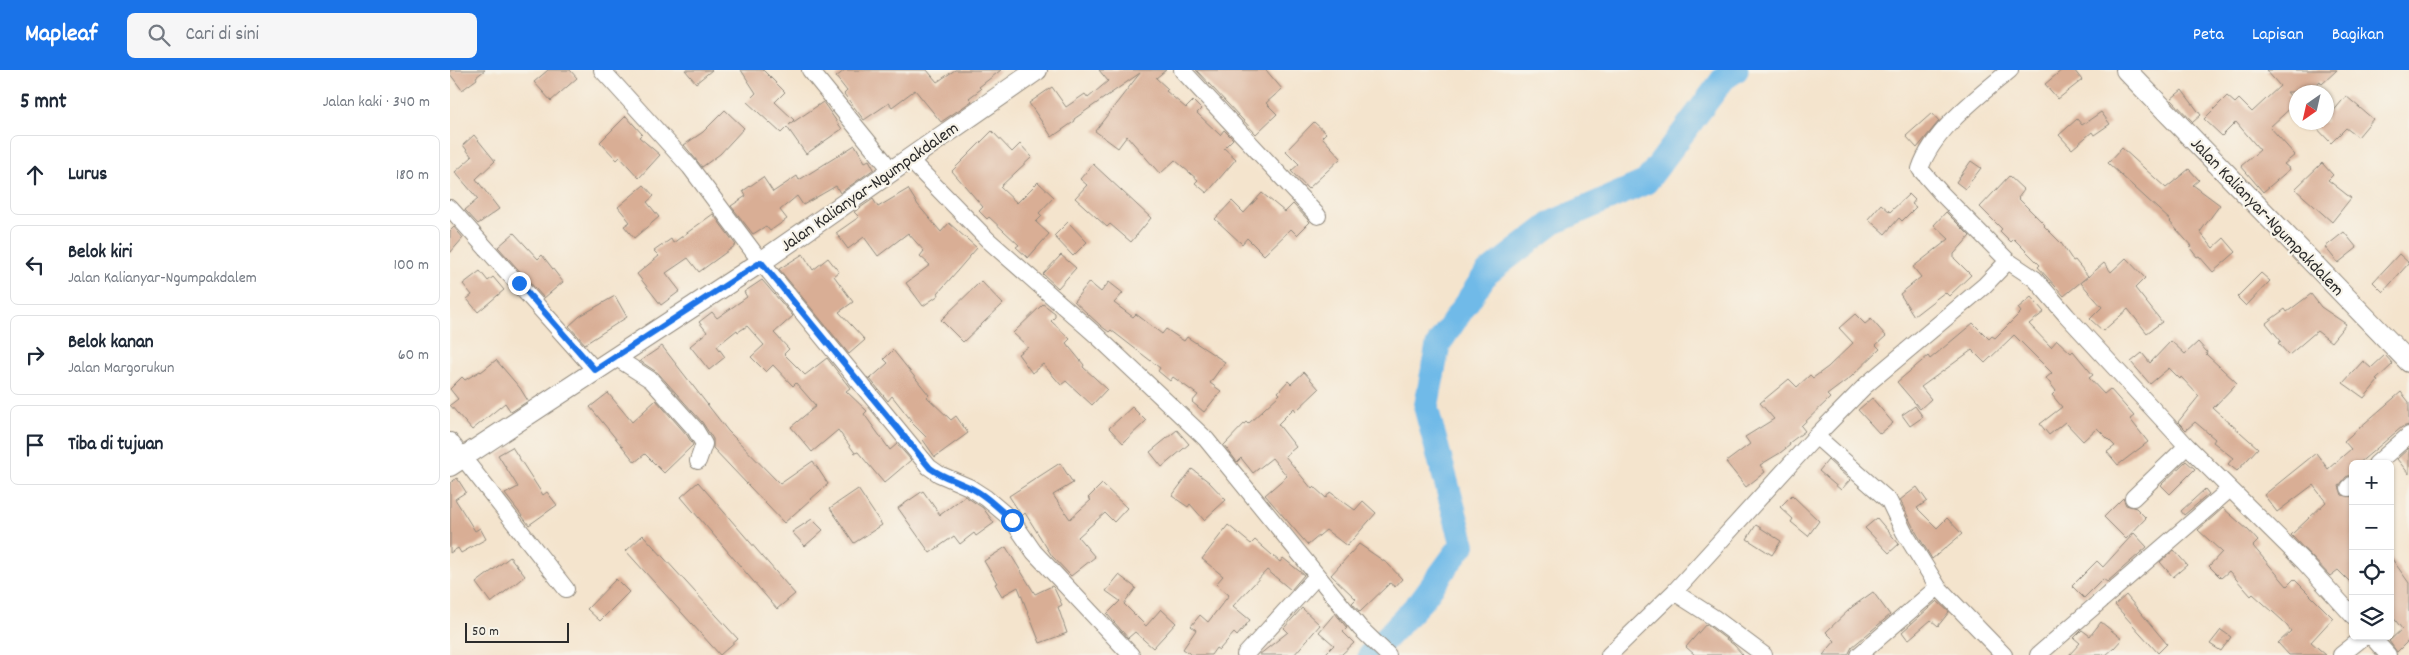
<!DOCTYPE html>
<html lang="id">
<head>
<meta charset="utf-8">
<style>
	body { margin:0; font-family:Dekko,sans-serif; background:#f6f6f7; color:#1f2937 }
	.controls { position:absolute; right:15px; bottom:15px; display:grid; overflow:hidden; border-radius:8px; box-shadow:0 1px 4px #0004 }
	.controls button { width:45px; height:45px; display:grid; place-items:center; padding:0; border:0; border-bottom:1px solid #e0e1e3; background:#fff; color:#1f2937; font:25px sans-serif }
	.compass { position:absolute; left:1839px; top:15px; width:45px; height:45px; border-radius:50%; background:#fff; box-shadow:0 1px 4px #0004; rotate:214deg }
	.scale { position:absolute; left:15px; bottom:12px; width:104px; box-sizing:border-box; padding-left:5px; border:2px solid #2b2b2b; border-top:0; font-size:14px; line-height:18px; white-space:nowrap; color:#2b2b2b; -webkit-text-stroke:4px #f7f3e8; paint-order:stroke }
	.stop { position:absolute; width:15px; height:15px; margin:-11px; border:4px solid #1a73e8; border-radius:50%; background:#fff }
	.stop.end { background:#1a73e8; border-color:#fff; box-shadow:0 1px 5px #0008 }
	.list { margin:0; padding:0; list-style:none }
	h2 { display:flex; justify-content:space-between; align-items:center; height:65px; margin:0; padding:0 20px; font-size:21px }
	h2 small { font-size:16px; font-weight:400; color:#747a83 }
	.list li { display:grid; grid-template-columns:32px 1fr auto; gap:15px; align-items:center; box-sizing:border-box; height:80px; margin:0 10px 10px; padding:0 10px; border:1px solid #e0e1e3; border-radius:8px }
	.list b { display:block; font-size:19px; white-space:nowrap }
	.list p { margin:0; font-size:16px; white-space:nowrap; color:#747a83 }
	.list em { font-size:16px; font-style:normal; color:#747a83 }
	.icon { flex:none; width:28px; height:28px; fill:none; stroke:currentColor; stroke-width:2; stroke-linecap:round; stroke-linejoin:round }
	.map { position:relative; flex:none; width:1959px; height:585px; overflow:hidden }
	header { display:flex; align-items:center; gap:30px; box-sizing:border-box; height:70px; padding:0 25px; background:#1a73e8; color:#fff }
	header strong { font-size:24px }
	nav { display:flex; gap:28px; margin-inline-start:auto; font-size:18px }
	.search { width:350px; height:45px; background:#f6f6f7; display:flex; align-items:center; gap:12px; box-sizing:border-box; padding:0 18px; border-radius:8px; color:#747a83; font-size:19px }
	main { display:flex }
	aside { flex:1; background:#fff }
	.map>svg:first-child { display:block }
	.lines { fill:none; stroke-linecap:round; stroke-linejoin:round }
	.river { stroke:#70bae8; stroke-width:25 }
	.building { fill:#d9ae95 }
	.minor-casing { stroke:#90887c; stroke-width:18 }
	.tertiary-casing { stroke:#90887c; stroke-width:22 }
	.minor { stroke:#fff; stroke-width:16 }
	.tertiary { stroke:#fff; stroke-width:20 }
	.route { stroke:#1a73e8; stroke-width:6 }
	.labels { text-anchor:middle; stroke-width:4.5; stroke-linejoin:round; paint-order:stroke }
	.street-label { font-size:18px; fill:#2b2b2b; stroke:#f7f3e8 }
</style>
</head>
<body>
<header>
<strong>Mapleaf</strong>
<div class="search"><svg class="icon" aria-label="search" viewBox="0 0 24 24"><circle cx="10" cy="10" r="6"/><path d="M15 15l6 6"/></svg>Cari di sini</div>
<nav><a>Peta</a><a>Lapisan</a><a>Bagikan</a></nav>
</header>
<main>
<aside>
<h2>5 mnt<small>Jalan kaki · 340 m</small></h2>
<ul class="list">
<li><svg class="icon" aria-label="ahead" viewBox="0 0 24 24"><path d="M12 20V5M6 11l6-6 6 6"/></svg><div><b>Lurus</b></div><em>180 m</em></li>
<li><svg class="icon" aria-label="left" viewBox="0 0 24 24"><path d="M17 20v-9H6M10 6l-5 5 5 5"/></svg><div><b>Belok kiri</b><p>Jalan Kalianyar-Ngumpakdalem</p></div><em>100 m</em></li>
<li><svg class="icon" aria-label="right" viewBox="0 0 24 24"><path d="M7 20v-9h11M14 6l5 5-5 5"/></svg><div><b>Belok kanan</b><p>Jalan Margorukun</p></div><em>60 m</em></li>
<li><svg class="icon" aria-label="arrive" viewBox="0 0 24 24"><path d="M6 21V4h12l-3 4 3 4H6"/></svg><div><b>Tiba di tujuan</b></div></li>
</ul>
</aside>
<div class="map">
<svg width="1959" height="585" viewBox="0 0 1959 585">
	<rect width="100%" height="100%" fill="#f7f3e8"/>
	<filter id="ink" filterUnits="userSpaceOnUse"><feTurbulence type="fractalNoise" baseFrequency=".02" numOctaves="2"/><feDisplacementMap in="SourceGraphic" scale="10" xChannelSelector="R" yChannelSelector="G"/><feConvolveMatrix kernelMatrix="1 2 1 2 8 2 1 2 1" color-interpolation-filters="sRGB"/></filter>
	<filter id="wash" filterUnits="userSpaceOnUse"><feTurbulence type="fractalNoise" baseFrequency=".0096" numOctaves="4" result="noise"/><feDisplacementMap in="SourceGraphic" scale="20" xChannelSelector="R" yChannelSelector="G"/><feGaussianBlur stdDeviation="1.12" result="paint"/><feColorMatrix in="noise" values="0 0 0 0 0 0 0 0 0 0 0 0 0 0 0 0 0 1.4 0 .05"/><feComposite in="paint" operator="in"/></filter>
	<g filter="url(#wash)">
		<rect width="100%" height="100%" fill="#f4e4cd"/>
		<g class="lines">
			<path class="river" d="M920,585L971,531L1013,474L976,338L988,275L1036,204L1104,152L1196,112L1274,8L1286,0"/>
		</g>
		<g id="blocks">
			<path class="building" d="M0,0H35L26,7L27,9L12,20L0,4Z
				M98,0H120L127,8L101,31L84,12Z
				M235,0H262L246,13Z
				M291,0H313L335,22L325,32L344,50L339,55L373,32L392,59L356,84L337,57L331,63L297,32L306,23Z
				M395,0H477L487,12L505,0H551L529,17L531,19L519,28L522,31L491,52L465,20L442,37L439,33L414,50L394,24L397,21L386,7Z
				M649,0H716L706,8L718,19L716,21L736,38L743,31L751,39L747,43L770,65L774,60L783,69L774,78L786,89L757,123L745,113L748,110L725,90L710,104L677,66L668,78L645,61L690,3L624,49L625,51L602,67L579,33L602,17L616,37L635,24L638,28L658,11Z
				M746,0H816L832,19L816,33L827,44L806,64Z
				M1612,0H1624L1632,10L1608,29L1595,14Z
				M1816,0H1887L1872,14L1870,11L1858,22H1837L1846,33L1820,57L1845,85L1834,94L1840,99L1813,122L1791,96L1810,80L1786,52L1772,66L1754,49L1777,26L1785,33L1789,29L1802,42L1830,16Z
				M1732,20L1751,45L1743,52L1721,29Z
				M1896,26L1923,49L1908,67L1896,58L1881,73L1861,52H1876V38L1882,43Z
				M275,40L294,58L270,84L252,97L234,75L253,62Z
				M1651,42L1660,54L1644,65L1642,62L1622,79L1609,65L1627,49L1632,55Z
				M1482,43L1489,51L1467,78L1456,66Z
				M176,46L192,64L189,67L210,85L189,108L170,87L167,90L150,72Z
				M864,52L876,63L872,67L891,88L858,119L841,101L849,94L836,81Z
				M542,61L562,82L570,74L582,87L550,117L567,133L588,112L604,127L589,143L592,146L586,152L599,164L578,188L566,177L569,175L539,147L537,149L529,141L533,137L502,101Z
				M24,65L45,91L26,109L49,139L28,154L15,140L28,129L5,102L22,87L13,75Z
				M405,75L415,92L419,90L424,99L390,123L386,116L353,135L347,126L330,140L337,149L320,161L316,156L303,164L281,136L296,126L293,121L313,107L323,122L347,106L349,110Z
				M1672,78L1716,118L1739,99L1749,110L1743,115L1770,135L1750,162L1763,178L1774,168L1786,182L1763,202L1749,186L1747,187L1740,178L1742,177L1720,152L1721,151L1658,93Z
				M1521,91L1531,98L1515,119L1506,112Z
				M1872,93L1883,105L1878,110L1901,128L1882,152L1845,119Z
				M643,94L701,148L681,172L660,154L657,157L625,128L637,115L630,109Z
				M1559,106L1574,120L1568,128L1595,155L1594,156L1611,173L1623,191L1625,190L1638,206L1614,226L1588,197L1590,195L1564,169L1561,172L1550,161L1552,159L1530,137Z
				M194,115L204,126L197,132L209,147L184,168L174,156L180,152L168,137Z
				M458,119L468,135L491,162L499,153L527,178L488,223L489,225L473,236L456,213L480,195L470,186L474,181L458,163L428,186L414,167L398,179L386,163L409,147L404,142L423,129L428,137Z
				M812,123L835,142L843,134L860,152L847,165L841,159L814,185L797,168L792,174L765,149L782,131L794,143Z
				M1459,124L1465,130L1462,134L1466,137L1452,151L1449,148L1435,164L1418,149L1431,134L1440,142Z
				M1496,142L1520,166L1504,184V188L1521,205L1499,226L1495,222L1464,246L1450,224L1471,207L1463,197L1499,169L1484,155Z
				M263,144L286,175L249,202L238,188L216,203L230,221L211,235L187,204L209,186L204,181L221,169L223,173Z
				M618,152L637,172L623,186L604,166Z
				M4,157L13,168L0,183V161Z
				M1894,162L1907,178L1888,193L1875,177Z
				M64,163L88,189L92,185L113,212L94,228L48,177Z
				M353,184L363,200L378,188L389,202L384,206L403,232L389,242L415,270L399,284L329,199Z
				M1949,184L1959,193L1933,222L1923,212Z
				M611,185L626,198L608,218L593,204Z
				M1676,188L1695,208L1685,218L1712,252L1697,263L1678,239L1653,261L1640,249L1652,237L1631,213L1654,193L1661,202Z
				M30,201L38,211L43,207L54,220L28,242L17,229L22,225L13,214Z
				M1811,203L1820,211L1796,236L1787,227Z
				M312,210L343,246L324,263L339,279L334,284L355,305L377,288L400,318L396,321L417,341L414,344L440,380L447,374L461,390L434,413L408,382L405,383L388,360L362,382L341,357L366,336L346,313L343,316L323,295L316,302L301,287L314,275L297,256L288,262L287,260L267,276L275,287L259,300L240,276L257,262L249,252L262,242L267,248L297,227L294,222Z
				M531,211L553,234L513,272L491,250Z
				M639,212L651,222L659,212L673,223L664,233L683,247L686,244L712,264L716,259L734,271L737,267L775,292L760,313L771,321L754,342L742,332L748,325L723,307L720,311L708,301L710,298L661,260L659,262L651,256L624,231Z
				M1861,224L1871,237L1896,254L1881,272L1867,261L1839,285L1828,273L1831,271L1816,253L1835,239L1837,242Z
				M165,226L177,247L135,274L119,256L130,246Z
				M1581,227L1594,242L1579,254L1601,277L1607,270L1621,283L1623,281L1643,305L1639,308L1654,324L1660,319L1684,346L1680,349L1698,372L1668,395L1657,382L1665,376L1647,358L1633,371L1615,352L1599,365L1590,354L1612,337L1602,325L1606,321L1596,308L1602,303L1564,265L1535,293L1522,280L1471,317L1481,329L1470,339L1447,312L1478,286L1480,289L1523,253L1539,269L1542,266L1545,268L1571,242L1568,238Z
				M593,234L605,243V247L601,251L620,269L616,273L634,295L633,297L657,319L642,335L616,311L611,315L593,294L582,303L568,284L578,277L563,263Z
				M1405,244L1415,254L1421,249L1436,266L1426,275L1430,279L1401,307L1377,325L1380,328L1351,356L1355,361L1339,373L1340,375L1330,383L1310,395L1315,402L1296,417L1276,392L1300,374L1295,367L1324,349L1310,333L1339,309L1347,317L1360,305L1363,308L1378,297L1403,273L1389,258Z
				M1721,271L1735,284L1748,272L1757,282L1756,284L1787,313L1763,338L1808,378L1787,401L1778,394L1783,388L1763,372L1765,369L1745,352L1736,360L1728,352L1749,326L1731,307L1730,309L1719,298L1700,314L1681,292L1692,283L1700,293Z
				M212,276L278,361L330,414L363,391L378,414L334,453L263,378V369L252,352L208,303L190,291Z
				M443,280L479,325L477,327L501,350L506,346L518,363L485,387L473,370L476,367L460,351L461,350L442,326L438,331L420,309L438,293L434,289Z
				M1935,285L1943,294L1926,310L1928,311L1914,328L1893,313L1913,291L1921,298Z
				M46,290L70,318L78,331L61,342L55,333L22,360L0,335L8,329L0,319L12,307L15,310L30,301L31,302Z
				M854,302L869,319L846,341L844,338L828,354L846,377L835,386L862,419L864,417L876,428L880,422L905,440L913,431L926,443L897,476L876,460L858,475L815,425L837,406L822,388L803,403L791,388L787,392L774,375L796,352L798,354L830,324L828,322L838,311L841,314Z
				M1951,322L1959,332V355L1952,357L1908,394H1903V404L1896,407L1889,416L1892,425L1903,427V515L1888,500L1880,506L1841,465L1876,432L1863,415L1827,442L1814,425L1866,383L1878,399L1901,379L1894,371Z
				M158,323L182,352L206,330L237,365L243,375L214,403L195,384L185,392L140,337Z
				M1422,328L1443,353L1430,364L1408,340Z
				M1465,336L1473,347L1460,356L1452,345Z
				M682,337L696,351L673,373L659,358Z
				M727,360L739,374L712,397L700,382Z
				M62,377L93,425L97,422L107,435L79,455L55,424L68,417L48,385Z
				M1959,378V404L1947,389Z
				M1378,390L1400,410L1391,420L1369,401Z
				M1736,391L1745,399L1720,424L1711,415Z
				M610,393L623,413L603,425L620,449L641,430L638,428L652,414L677,438L664,452L655,443L628,467L645,487L621,506L602,486L575,443L572,446L559,426Z
				M742,399L759,412L776,430L754,450L740,434L738,437L722,426Z
				M7,408L16,422L5,429L25,461L30,458L36,469L11,483L8,478L0,483V413Z
				M248,412L345,524L327,539L231,427Z
				M1467,417L1477,431L1467,438L1487,458L1497,448L1512,464L1482,489L1463,457L1450,430Z
				M408,419L432,455L404,473L380,438Z
				M1755,419L1759,424L1734,445L1731,441Z
				M473,421L490,445L515,426L533,438L544,453L526,466L524,463L510,474L504,466L480,483L448,438Z
				M1342,425L1369,451L1358,466L1341,452L1343,449L1330,437Z
				M1673,428L1676,435L1686,438L1696,448L1676,469L1654,447Z
				M1773,438L1798,460L1808,471L1803,476L1837,516L1844,509L1883,548L1861,572L1876,585H1839L1828,573L1841,561L1833,551L1803,524L1801,526L1779,501L1771,508L1759,496L1772,482L1748,460Z
				M1427,448L1449,474L1439,483L1415,458Z
				M362,449L373,460L355,476L342,462Z
				M778,455L801,474L805,470L830,492L833,488L854,505L841,520L817,500L783,536L800,550L787,566L784,563L769,580L766,578L761,585H742L733,579L746,560L741,556L750,545L758,552L779,525L766,514L773,506L752,489Z
				M1306,455L1331,471L1322,485L1297,469Z
				M1684,463L1697,477L1657,512L1653,509L1634,528L1622,516L1647,491L1653,497Z
				M193,465L288,569L270,585L176,481Z
				M909,474L938,494L952,509L945,517L940,513L910,542L902,533L906,529L881,505Z
				M556,477L585,524L602,516L604,518L612,535L608,537L617,563L590,573L568,517L552,526L545,514L547,513L534,491Z
				M1724,480L1737,495L1723,507L1710,492Z
				M1940,486L1959,513V570L1947,582L1939,571L1952,559L1940,543Z
				M60,487L75,506L41,533L26,513Z
				M669,505L686,518L674,534L696,556L711,539L726,553L703,578L685,562L678,568L657,544L670,531L656,521Z
				M166,509L179,522L150,551L137,539Z
				M1423,522L1440,545L1402,577L1398,585H1373L1385,571L1376,562L1402,537Z
				M1676,525L1717,574L1708,583L1665,535Z
				M1487,531L1499,542L1488,556L1481,550L1458,570L1452,562Z
				M852,538L870,555L844,585H809L838,562L834,558Z
				M885,543L897,558L893,562L904,573L891,585H874L884,575L869,562Z
				M1651,552L1672,569L1664,578L1656,585H1619L1630,573L1624,568L1632,560L1640,566Z
				M1256,554L1284,575L1293,585H1245L1236,577Z
				M1771,560L1781,567L1771,581L1760,574Z"/>
		</g>
	</g>
	<g filter="url(#ink)">
		<use href="#blocks" fill-opacity="0" stroke="#90887c" stroke-width="1"/>
		<g class="lines">
			<defs>
				<path id="minor" d="M152,0L240,97L311,192L479,397L489,404L519,417L536,428L562,450L584,482L681,585
					M360,0L442,101
					M732,0L868,146
					M459,89L538,170L647,266L756,369L910,558L938,585
					M0,138L145,300
					M1558,191L1491,123L1470,99C1483,60 1529,26 1560,0
					M165,287L201,310L245,359L254,374L248,391
					M1366,366L1439,431L1454,462L1488,517L1554,585
					M0,371L116,519
					M1926,394L1959,365
					M1899,418L1903,414
					M1683,428L1737,376
					M1224,522L1263,547L1314,585
					M1921,566L1938,585
					M795,585L867,506
					M1159,585L1224,522L1366,366L1416,315L1534,216L1558,191L1585,209L1617,246L1737,376L1854,492L1903,546
					M1409,585L1488,517
					M1588,585L1780,419
					M1891,585L1915,566"/>
				<path id="tertiary" d="M1676,0L1959,292
					M0,396L311,192L587,0"/>
			</defs>
			<use href="#minor" class="minor-casing"/>
			<use href="#tertiary" class="tertiary-casing"/>
			<use href="#minor" class="minor"/>
			<use href="#tertiary" class="tertiary"/>
		</g>
	</g>
	<g class="lines" filter="url(#ink)">
		<path class="route" d="M69,213L145,300L311,192L480,398C492,407 505,410 519,417C535,424 549,439 562,450"/>
	</g>
	<g class="labels">
		<g class="street-label">
			<text transform="translate(419 116) rotate(-35)" y="6">Jalan Kalianyar-Ngumpakdalem</text>
			<text transform="translate(1818 146) rotate(46)" y="6">Jalan Kalianyar-Ngumpakdalem</text>
		</g>
	</g>
</svg>
<div class="controls">
<button>+</button>
<button>−</button>
<button><svg class="icon" aria-label="locate" viewBox="0 0 24 24"><circle cx="12" cy="12" r="6"/><path d="M12 2v4M12 18v4M2 12h4M18 12h4"/></svg></button>
<button><svg class="icon" aria-label="layers" viewBox="0 0 24 24"><path d="M12 4l9 5-9 5-9-5zM3 14l9 5 9-5"/></svg></button>
</div>
<svg class="compass" viewBox="-18 -18 36 36"><path d="M0-13l5 13h-10z" fill="#e53935"/><path d="M0 13l5-13h-10z" fill="#747a83"/></svg>
<div class="scale">50 m</div>
<div class="stop" style="left:562px;top:450px"></div>
<div class="stop end" style="left:69px;top:213px"></div>
</div>
</main>
</body>
</html>
